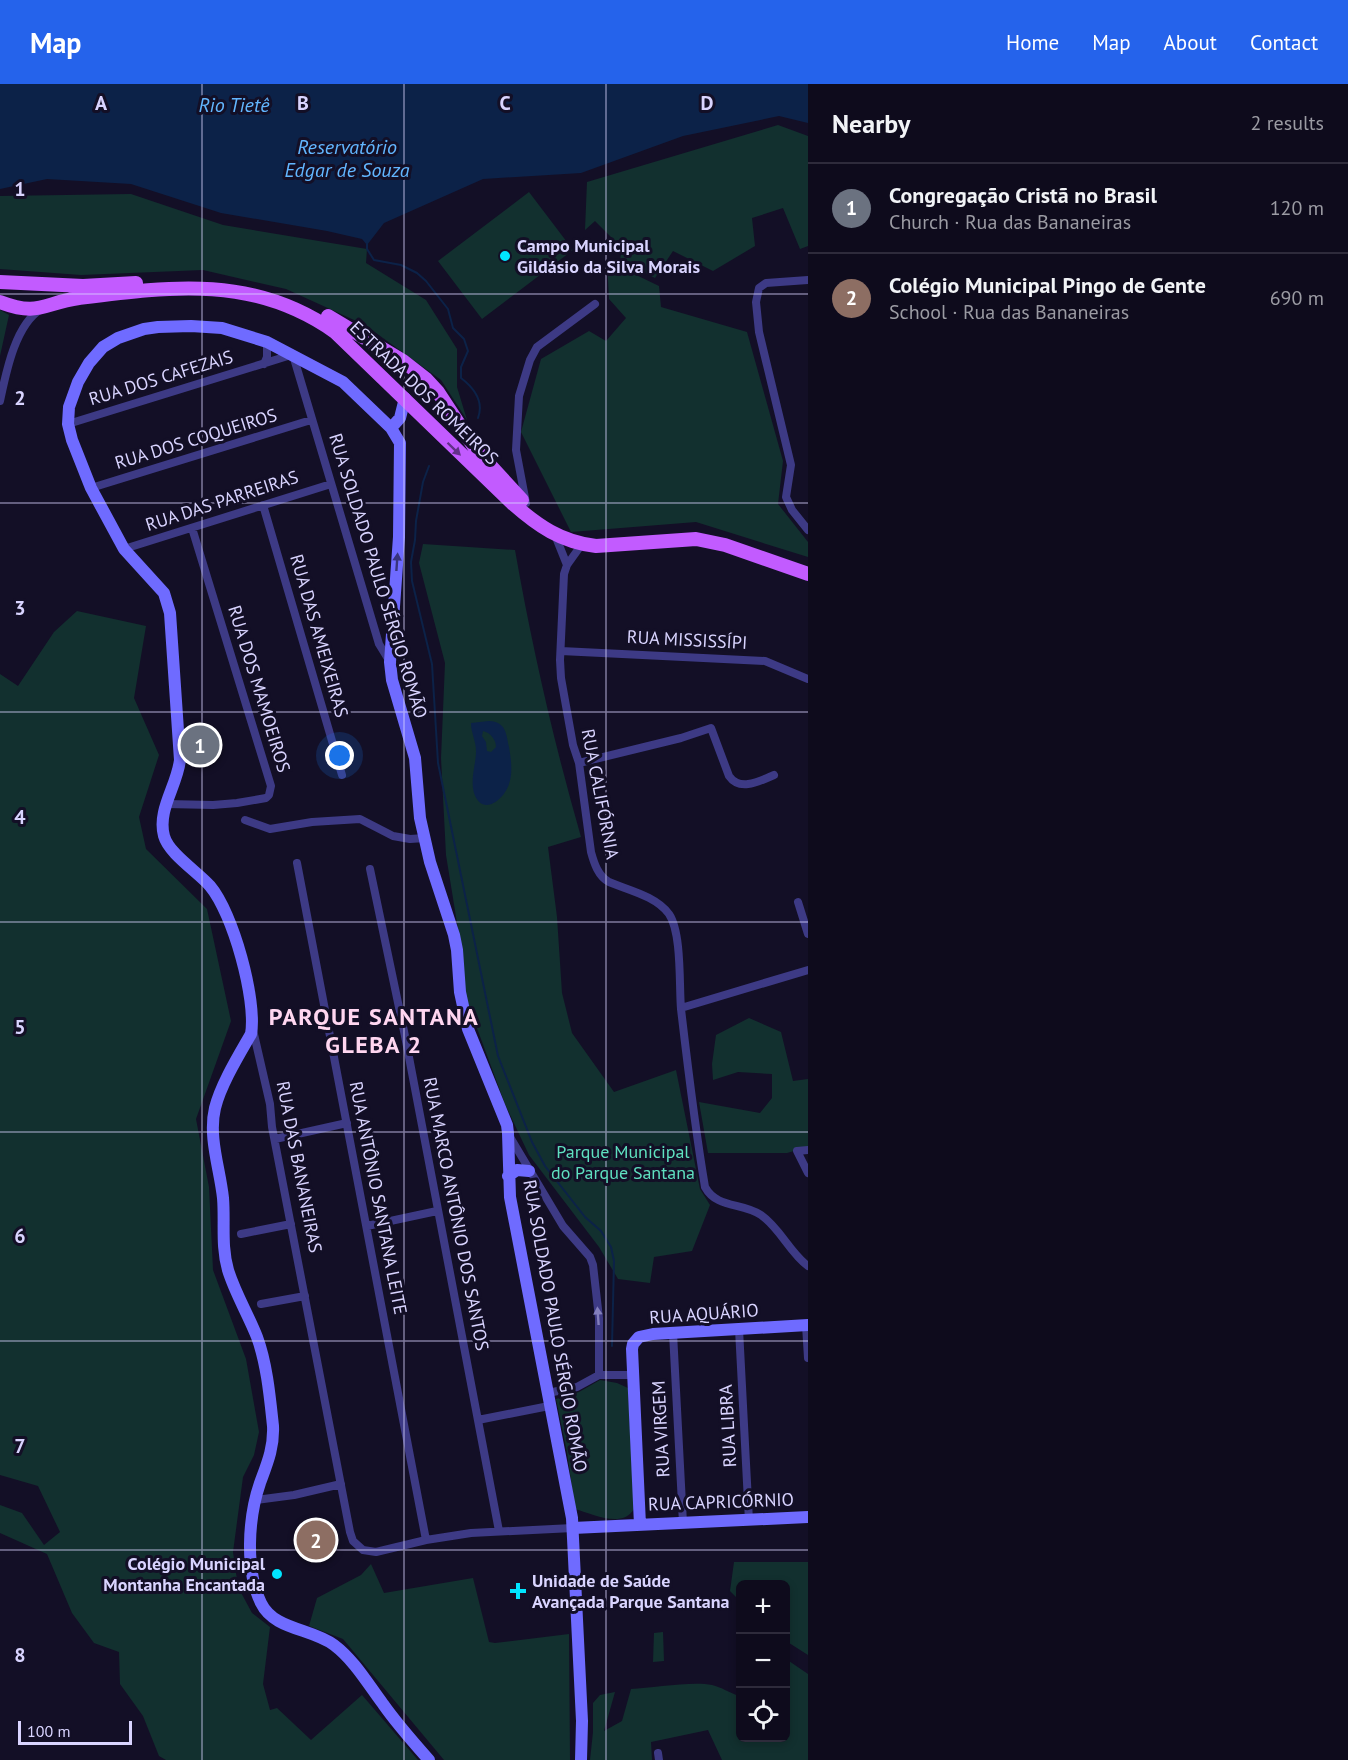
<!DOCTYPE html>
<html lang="en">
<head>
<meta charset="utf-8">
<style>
	body { margin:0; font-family:"PT Sans",sans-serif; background:#171425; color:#f1f3f6 }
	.controls { position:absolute; right:18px; bottom:18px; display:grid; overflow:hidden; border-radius:9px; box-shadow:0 3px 9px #0003 }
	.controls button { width:54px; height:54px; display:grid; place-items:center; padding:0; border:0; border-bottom:2px solid #2e2b3b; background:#0e0b1c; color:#f1f3f6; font:30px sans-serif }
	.scale { position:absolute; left:18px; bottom:15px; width:114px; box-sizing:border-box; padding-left:6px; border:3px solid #d9d4ff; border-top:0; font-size:16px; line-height:21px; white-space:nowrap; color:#d9d4ff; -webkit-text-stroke:4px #130f26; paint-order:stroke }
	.you { position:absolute; left:340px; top:672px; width:21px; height:21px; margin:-15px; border:4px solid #fff; border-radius:50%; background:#1a73e8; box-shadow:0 0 0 9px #1a73e833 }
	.badge { display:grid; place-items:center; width:39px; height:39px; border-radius:50%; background:#2563eb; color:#fff; font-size:20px; font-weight:700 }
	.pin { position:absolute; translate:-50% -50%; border:3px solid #fff; box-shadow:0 2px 6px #0006 }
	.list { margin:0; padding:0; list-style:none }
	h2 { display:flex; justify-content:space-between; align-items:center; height:78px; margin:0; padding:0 24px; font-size:26px }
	h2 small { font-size:20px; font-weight:400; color:#9b9ba3 }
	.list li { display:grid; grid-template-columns:39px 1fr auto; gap:18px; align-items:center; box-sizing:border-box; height:90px; padding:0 24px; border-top:2px solid #2e2b3b }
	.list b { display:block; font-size:22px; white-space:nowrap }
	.list p { margin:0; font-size:20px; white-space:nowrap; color:#9b9ba3 }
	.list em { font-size:20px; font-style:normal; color:#9b9ba3 }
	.icon { flex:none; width:33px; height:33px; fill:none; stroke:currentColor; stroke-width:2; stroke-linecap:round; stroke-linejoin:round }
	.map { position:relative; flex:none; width:808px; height:1676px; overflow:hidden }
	header { display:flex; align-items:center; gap:36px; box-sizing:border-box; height:84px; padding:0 30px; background:#2563eb; color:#fff }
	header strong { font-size:28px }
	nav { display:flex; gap:33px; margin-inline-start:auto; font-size:21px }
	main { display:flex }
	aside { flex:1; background:#0e0b1c }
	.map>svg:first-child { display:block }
	.green { fill:#12302f }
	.water { fill:#0c2248; fill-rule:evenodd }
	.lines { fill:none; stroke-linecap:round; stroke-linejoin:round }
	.stream { stroke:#0c2248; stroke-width:2 }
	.street { stroke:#3d3a85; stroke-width:8 }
	.secondary { stroke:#6f6bff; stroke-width:12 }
	.primary { stroke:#c25bff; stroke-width:14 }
	.oneway { fill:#623188 }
	.oneway2 { fill:#38347d }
	.oneway3 { fill:#837fbc }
	.grid { fill:none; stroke:#d9d4ff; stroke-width:1.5; stroke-opacity:0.55 }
	.poi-dot { fill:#00e5ff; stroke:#130f26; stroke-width:2 }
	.labels { text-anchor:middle; stroke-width:6; stroke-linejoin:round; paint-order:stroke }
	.poi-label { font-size:18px; font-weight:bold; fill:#d9d4ff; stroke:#130f26; text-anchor:start }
	.street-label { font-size:18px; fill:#d9d4ff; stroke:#130f26 }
	.park-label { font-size:18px; fill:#5fe0c0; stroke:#130f26 }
	.water-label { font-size:20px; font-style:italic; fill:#62b6ff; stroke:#130f26 }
	.district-label { font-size:24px; font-weight:bold; letter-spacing:1.5px; fill:#ffd6f0; stroke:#130f26 }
	.grid-label { font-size:20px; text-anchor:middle; font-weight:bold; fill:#d9d4ff; stroke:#130f26; stroke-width:6; stroke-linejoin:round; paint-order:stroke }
</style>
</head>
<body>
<header>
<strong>Map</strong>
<nav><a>Home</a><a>Map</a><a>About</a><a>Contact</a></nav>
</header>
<main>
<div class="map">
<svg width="808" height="1676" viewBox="0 0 808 1676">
	<rect width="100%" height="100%" fill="#130f26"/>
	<path class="green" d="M778,41L808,52V162L800,165L783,124L752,134L755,162L713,187L673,167L655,194L620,176L622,164L595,137L585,146L587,98Z
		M529,108L573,166L482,235L438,177Z
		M131,110L223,141L367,165L366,179L426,216L457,265V303L467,336L441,296L365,241L286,205L203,186L81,191L0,185V112Z
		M607,177L659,202L661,223L747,248L783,377L778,420L808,458V473L696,438L571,448L521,348L541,275L589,247L606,257L626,234L609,215Z
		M0,226L9,231L0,272Z
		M423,460L515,466C532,563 554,659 581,753L548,763L557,833L562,909L572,949L614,1008L676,986L700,1105L710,1121L692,1167L654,1173L650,1199L618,1195L599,1163L529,1071L505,1020L464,909L458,845L446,771L441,674L445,579L419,479Z
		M77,527L146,542L134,614L159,671L139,733L146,765L207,825L231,937L196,1035L209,1103L213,1186L246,1275L259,1348L254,1371L243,1393L233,1468L238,1503L252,1529L270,1543L263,1600L270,1626L277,1624L311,1656L362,1611L418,1676H166L159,1672L143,1632L120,1600L119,1568L94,1559L72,1529L47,1470L0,1449V1421L22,1429L44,1461L60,1448L38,1402L0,1391V590L18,602L54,548Z
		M749,934L781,948L793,997L808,995V1063L787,1069H708L699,1018L760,1029L772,1014V990L738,988L713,996L712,980L716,951Z
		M600,1296L617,1299L628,1304L634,1425C622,1445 593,1430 575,1425L567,1368L556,1315L579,1308Z
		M734,1478H808V1571L786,1557V1500H740V1517L730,1507Z
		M371,1480L384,1509L473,1494L489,1558L495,1559L569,1550L570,1676H444L343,1555L309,1542L317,1514L361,1491Z
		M663,1548L664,1577L653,1578L654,1549Z
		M786,1575L808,1590V1676H722L708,1646L651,1658L652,1676H590L593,1648V1619L600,1611L615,1608L604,1647L622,1637L631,1605C653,1604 692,1597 712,1601C721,1603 730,1609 739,1612L740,1610V1654H786Z"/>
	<path class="water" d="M0,0H808V39L779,32L683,52L581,89L483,95L384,139L367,161L362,155L327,147L221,129L131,100L47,95L0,105Z
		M489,637C506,638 506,649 509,663C511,675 513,688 509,700C504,716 482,733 474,709C470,695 476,680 476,667C476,657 471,649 471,639ZM483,647C491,649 496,656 496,663L491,668L487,667L486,658L482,652Z"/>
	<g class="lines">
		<path class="stream" d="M367,160V165L374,176L401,181L417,189L426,197L448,225L453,244L464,255L468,267L461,283V294C474,304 484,318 478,334
			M429,382L423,398L416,437L415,456L411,478L412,497L432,580L438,679L498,972L532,1058L545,1082L585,1133L601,1147L611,1163L614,1177L612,1262"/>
		<path class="street" d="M808,196L766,199L759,204L756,218L759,248L791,381L786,413L792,426L808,446
			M293,271L379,560L390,578
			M264,280L267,273V258
			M0,317C6,289 15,241 41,225
			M68,340L291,271
			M91,404L311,336
			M526,419L516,366L519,312L530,276L537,263L595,220
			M263,421L342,691
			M555,451L567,481
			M582,460L567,481L564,490L560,576L561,594L573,661L579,679L591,768C594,779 598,792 609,798C628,806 656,812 669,830C682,849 679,902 681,925C688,985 695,1044 705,1103C717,1125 742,1118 761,1131C780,1144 790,1169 808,1182
			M124,465L331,400
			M561,567L765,577L808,595
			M579,679L681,654L711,644L729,692C740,708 760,697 774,691
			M166,720L213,721L237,719L266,714L269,711L271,702L192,444
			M245,736L270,745L312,738L360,735L393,752L410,755L425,754
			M297,779L426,1456
			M370,785L405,952L499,1447
			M798,818L808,850
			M681,924L808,886
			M253,946L270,1020L272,1043L350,1448L353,1457L363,1466L376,1468L426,1456L471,1449L573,1444
			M510,1053L563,1142L590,1173L593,1181L599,1234V1291
			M275,1055L347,1039
			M808,1066L797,1067L808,1089
			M367,1142L437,1127
			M241,1150L291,1140
			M261,1220L305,1212
			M806,1241L808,1274
			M739,1245L749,1437
			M673,1249L683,1439
			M548,1309L577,1303L599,1291H632
			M478,1336L549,1322
			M256,1416L294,1411L341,1400
			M658,1669L659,1676"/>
		<path class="secondary" d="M391,344L400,334L405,314
			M508,1092L517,1086L529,1087
			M640,1441L632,1265L633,1260L639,1253L653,1250L808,1241
			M573,1444L808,1433
			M429,1676C413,1658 397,1640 383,1620C368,1600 354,1576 334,1561C311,1544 274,1546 261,1519C245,1486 248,1434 260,1399C267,1380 274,1364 273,1342C270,1314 267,1280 257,1253C248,1230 235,1209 228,1186C221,1162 225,1138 223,1114C220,1085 208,1053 215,1024C221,1000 239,971 251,950C257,916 233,829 210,802C198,788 169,770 164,752C157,726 177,702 180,676L170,529L164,509L124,465L91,404L72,356L68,340L69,323L78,298L89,279L103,263L118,254L144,245L158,243L191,242L222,244L267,258L343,298L391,344L400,359L399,453L390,578L392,596L415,674L420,734L430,778L454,851L457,866L460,908L468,945L507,1041L508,1049L510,1113L572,1434L582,1637L581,1676"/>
		<path class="primary" d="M0,198L83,202L136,199
			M0,218C39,233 43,219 79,214C172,202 255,191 335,248L512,419C538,442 561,458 596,462L696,455L725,461L808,490
			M328,232L403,277L426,295L438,308L476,366L522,416"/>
	</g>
	<defs><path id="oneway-solid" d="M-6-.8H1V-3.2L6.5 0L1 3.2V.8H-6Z" transform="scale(1.5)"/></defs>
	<use class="oneway" href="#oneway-solid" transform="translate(454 365) rotate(44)"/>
	<use class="oneway2" href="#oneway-solid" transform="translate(397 478) rotate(-86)"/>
	<use class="oneway3" href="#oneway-solid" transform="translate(598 1232) rotate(-94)"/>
	<path class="grid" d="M202,0V1676M404,0V1676M606,0V1676M0,210H808M0,419H808M0,628H808M0,838H808M0,1048H808M0,1257H808M0,1466H808"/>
	<g class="poi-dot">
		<circle cx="505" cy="172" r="6"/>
		<circle cx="277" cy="1490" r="6"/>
		<path d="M515 1498h6v6h6v6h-6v6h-6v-6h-6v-6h6z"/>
	</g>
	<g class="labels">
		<g class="poi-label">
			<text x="517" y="168">Campo Municipal<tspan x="517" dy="21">Gildásio da Silva Morais</tspan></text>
			<text x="265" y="1486" text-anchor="end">Colégio Municipal<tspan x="265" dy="21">Montanha Encantada</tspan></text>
			<text x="532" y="1503">Unidade de Saúde<tspan x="532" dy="21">Avançada Parque Santana</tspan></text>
		</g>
		<g class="street-label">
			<text transform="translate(161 294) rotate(-17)" y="6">RUA DOS CAFEZAIS</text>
			<text transform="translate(424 309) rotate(44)" y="6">ESTRADA DOS ROMEIROS</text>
			<text transform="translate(196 355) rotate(-17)" y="6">RUA DOS COQUEIROS</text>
			<text transform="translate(222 417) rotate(-18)" y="6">RUA DAS PARREIRAS</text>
			<text transform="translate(378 492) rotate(73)" y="6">RUA SOLDADO PAULO SÉRGIO ROMÃO</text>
			<text transform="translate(319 552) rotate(74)" y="6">RUA DAS AMEIXEIRAS</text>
			<text transform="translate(687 556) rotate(3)" y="6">RUA MISSISSÍPI</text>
			<text transform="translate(259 605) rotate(73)" y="6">RUA DOS MAMOEIROS</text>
			<text transform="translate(600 710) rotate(79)" y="6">RUA CALIFÓRNIA</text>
			<text transform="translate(299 1083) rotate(79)" y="6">RUA DAS BANANEIRAS</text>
			<text transform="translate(378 1114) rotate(79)" y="6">RUA ANTÔNIO SANTANA LEITE</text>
			<text transform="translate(456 1130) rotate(79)" y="6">RUA MARCO ANTÔNIO DOS SANTOS</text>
			<text transform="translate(704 1230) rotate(-4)" y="6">RUA AQUÁRIO</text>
			<text transform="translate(555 1242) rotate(80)" y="6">RUA SOLDADO PAULO SÉRGIO ROMÃO</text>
			<text transform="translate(728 1342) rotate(-93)" y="6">RUA LIBRA</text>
			<text transform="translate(661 1345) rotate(-93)" y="6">RUA VIRGEM</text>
			<text transform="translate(721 1418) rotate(-2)" y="6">RUA CAPRICÓRNIO</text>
		</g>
		<g class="park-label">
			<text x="623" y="1074">Parque Municipal<tspan x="623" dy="21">do Parque Santana</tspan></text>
		</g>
		<g class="water-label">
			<text x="234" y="28">Rio Tietê</text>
			<text x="347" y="70">Reservatório<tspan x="347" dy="23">Edgar de Souza</tspan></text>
		</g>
		<g class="district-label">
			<text x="374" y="941">PARQUE SANTANA<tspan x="374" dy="28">GLEBA 2</tspan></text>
		</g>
	</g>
	<g class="grid-label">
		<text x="101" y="26">A</text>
		<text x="303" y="26">B</text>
		<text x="505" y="26">C</text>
		<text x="707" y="26">D</text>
		<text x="20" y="112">1</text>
		<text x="20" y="321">2</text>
		<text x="20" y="531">3</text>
		<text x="20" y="740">4</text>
		<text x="20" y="950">5</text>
		<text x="20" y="1159">6</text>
		<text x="20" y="1369">7</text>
		<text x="20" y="1578">8</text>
	</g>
</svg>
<div class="controls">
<button>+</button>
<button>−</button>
<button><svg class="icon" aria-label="locate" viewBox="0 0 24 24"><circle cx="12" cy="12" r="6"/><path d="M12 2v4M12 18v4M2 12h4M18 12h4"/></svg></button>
</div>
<div class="scale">100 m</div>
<div class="you"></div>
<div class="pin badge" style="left:200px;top:661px;background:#6b7280">1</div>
<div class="pin badge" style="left:316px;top:1456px;background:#8d6e63">2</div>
</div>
<aside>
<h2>Nearby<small>2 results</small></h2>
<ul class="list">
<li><span class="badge" style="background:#6b7280">1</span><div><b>Congregação Cristã no Brasil</b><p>Church · Rua das Bananeiras</p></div><em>120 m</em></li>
<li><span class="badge" style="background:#8d6e63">2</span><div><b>Colégio Municipal Pingo de Gente</b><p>School · Rua das Bananeiras</p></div><em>690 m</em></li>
</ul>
</aside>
</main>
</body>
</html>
